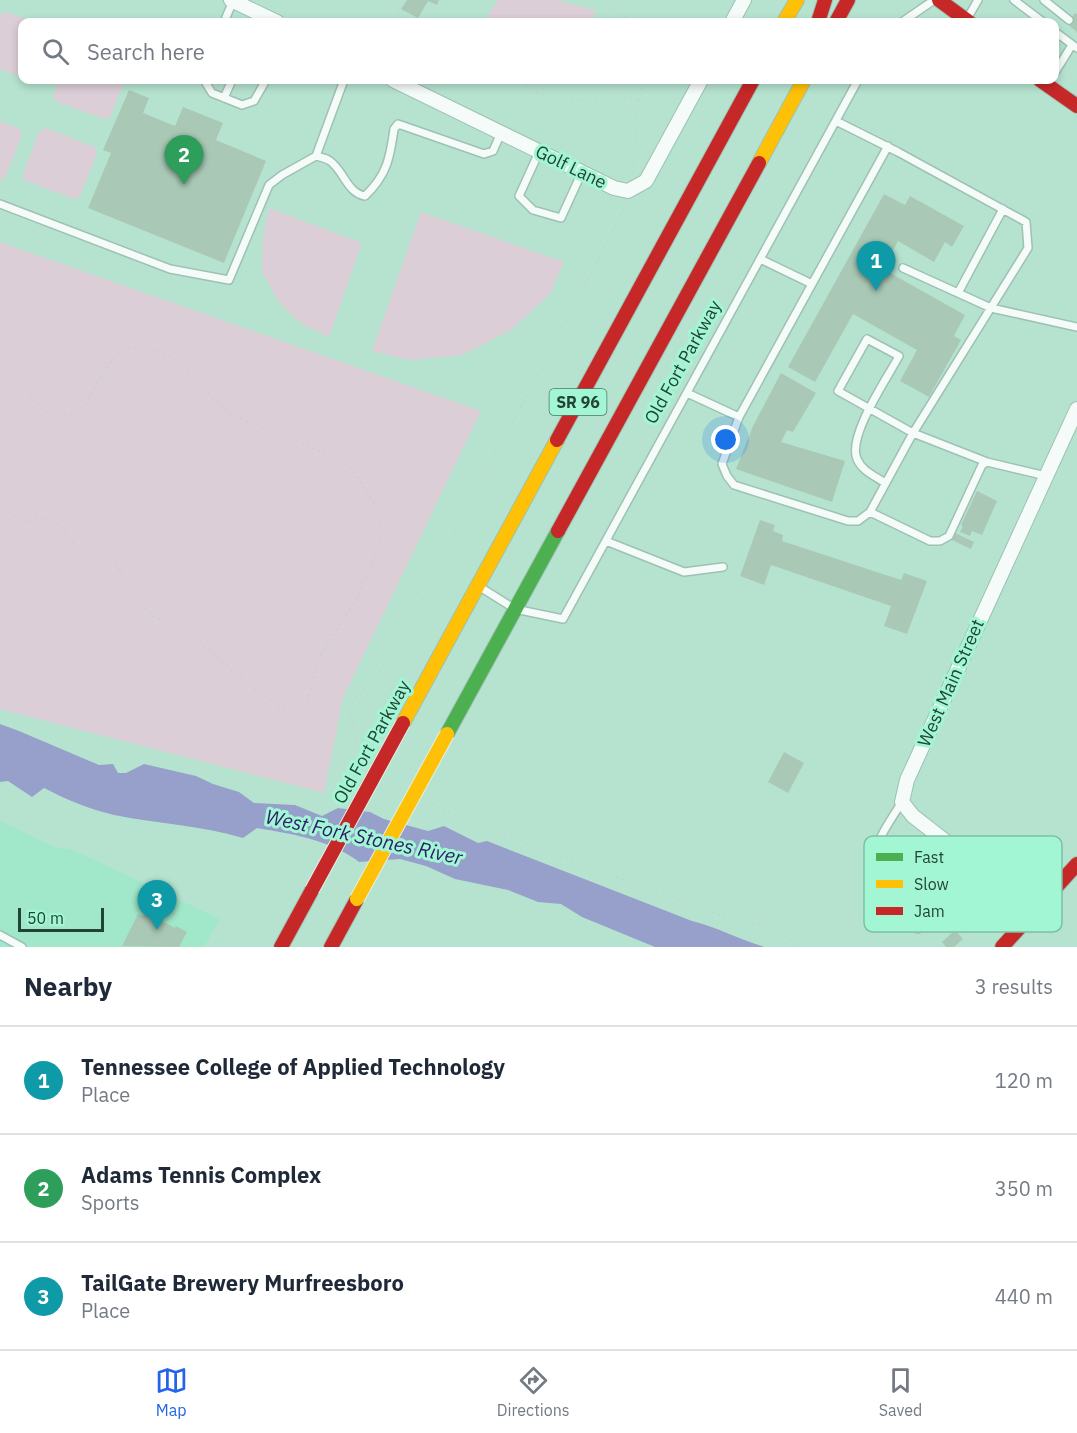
<!DOCTYPE html>
<html lang="en">
<head>
<meta charset="utf-8">
<style>
	body { margin:0; font-family:"IBM Plex Sans",sans-serif; background:#f6f6f7; color:#1f2937 }
	.scale { position:absolute; left:18px; bottom:15px; width:86px; box-sizing:border-box; padding-left:6px; border:3px solid #224437; border-top:0; font-size:16px; line-height:21px; white-space:nowrap; color:#224437; -webkit-text-stroke:4px #a3f6d4; paint-order:stroke }
	.you { position:absolute; left:726px; top:440px; width:21px; height:21px; margin:-15px; border:4px solid #fff; border-radius:50%; background:#1a73e8; box-shadow:0 0 0 9px #1a73e833 }
	.badge { display:grid; place-items:center; width:39px; height:39px; border-radius:50%; background:#2563eb; color:#fff; font-size:20px; font-weight:700 }
	.pin { position:absolute; translate:-50% -50px; filter:drop-shadow(0 2px 3px #0008) }
	.pin::after { content:''; position:absolute; top:32px; width:21px; height:18px; background:inherit; clip-path:polygon(0 0,100% 0,50% 100%) }
	.list { margin:0; padding:0; list-style:none }
	h2 { display:flex; justify-content:space-between; align-items:center; height:78px; margin:0; padding:0 24px; font-size:26px }
	h2 small { font-size:20px; font-weight:400; color:#747a83 }
	.list li { display:grid; grid-template-columns:39px 1fr auto; gap:18px; align-items:center; box-sizing:border-box; height:108px; padding:0 24px; border-top:2px solid #e0e1e3 }
	.list b { display:block; font-size:22px; white-space:nowrap }
	.list p { margin:0; font-size:20px; white-space:nowrap; color:#747a83 }
	.list em { font-size:20px; font-style:normal; color:#747a83 }
	.icon { flex:none; width:33px; height:33px; fill:none; stroke:currentColor; stroke-width:2; stroke-linecap:round; stroke-linejoin:round }
	.map { position:relative; flex:none; width:1077px; height:947px; overflow:hidden }
	.search { position:absolute; background:#fff; box-shadow:0 3px 9px #0003; left:18px; right:18px; top:18px; height:66px; display:flex; align-items:center; gap:15px; box-sizing:border-box; padding:0 21px; border-radius:12px; color:#747a83; font-size:22px }
	.sheet { height:402px; background:#fff }
	nav { display:flex; justify-content:space-around; align-items:center; box-sizing:border-box; height:84px; border-top:2px solid #e0e1e3; background:#fff; font-size:16px; color:#747a83 }
	nav a { display:grid; justify-items:center; gap:3px }
	nav .on { color:#2563eb }
	.map>svg:first-child { display:block }
	.built { fill:#a1e7ca }
	.green { fill:#dbced7 }
	.water { fill:#96a0ca }
	.building { fill:#a9c9b6 }
	.lines { fill:none; stroke-linecap:round; stroke-linejoin:round }
	.lane-casing { stroke:#9ec1b3; stroke-width:10 }
	.street-casing { stroke:#9ec1b3; stroke-width:16 }
	.fast-casing { stroke:#9ec1b3; stroke-width:16 }
	.slow-casing { stroke:#9ec1b3; stroke-width:16 }
	.jam-casing { stroke:#9ec1b3; stroke-width:16 }
	.path { stroke:#c4d3cd; stroke-width:2; stroke-dasharray:1.5 4.5; stroke-linecap:butt }
	.lane { stroke:#f4fbf8; stroke-width:7 }
	.street { stroke:#f4fbf8; stroke-width:14 }
	.fast { stroke:#4caf50; stroke-width:14 }
	.slow { stroke:#ffc107; stroke-width:14 }
	.jam { stroke:#c62828; stroke-width:14 }
	.slow-bridge-casing { stroke:#def2ea; stroke-width:16; stroke-linecap:butt }
	.jam-bridge-casing { stroke:#def2ea; stroke-width:16; stroke-linecap:butt }
	.slow-bridge { stroke:#ffc107; stroke-width:14 }
	.jam-bridge { stroke:#c62828; stroke-width:14 }
	.labels { text-anchor:middle; stroke-width:6; stroke-linejoin:round; paint-order:stroke }
	.shield { fill:#a3f6d4; stroke:#497966; stroke-width:1.5 }
	.shield-label { font-size:16px; font-weight:bold; fill:#224437 }
	.street-label { font-size:18px; fill:#224437; stroke:#a3f6d4 }
	.water-label { font-size:20px; font-style:italic; fill:#2d1b69; stroke:#a3f6d4 }
	.key { fill:#a3f6d4; stroke:#7cc1a5; stroke-width:1.5 }
	.key-label { font-size:16px; fill:#224437 }
</style>
</head>
<body>
<div class="map">
<svg width="1077" height="947" viewBox="0 0 1077 947">
	<rect width="100%" height="100%" fill="#b6e3d0"/>
	<path class="built" d="M0,821L56,848L71,849L220,919L204,947H0Z"/>
	<path class="green" d="M498,0H556L596,10L592,22H484Z
		M7,12L35,22H22V78L0,69V14Z
		M59,80H125L110,117L104,119L55,101L53,95Z
		M0,121L20,129L22,135L5,178L0,180Z
		M46,128L95,147L97,153L80,196L74,199L24,180L23,174L39,131Z
		M269,208L362,243L329,337L303,325L280,304L262,272L263,238Z
		M421,212L564,262L550,294L511,330L462,355L409,360L372,351Z
		M0,242L481,411L343,698L324,793L0,709Z"/>
	<path class="water" d="M0,724L19,731L99,765L113,764L118,773H126L144,764L196,776L213,784L239,792L254,803L295,805L322,816L338,808L370,812L384,819L428,831L444,826L478,843L487,841L692,921C717,927 740,940 765,947H655L582,917L561,904L538,902L508,890L455,879L426,866L400,859L359,862C331,840 292,834 257,828L243,838C201,825 157,824 114,815C89,809 67,800 44,788L32,797L8,781L0,782Z"/>
	<path class="building" d="M407,0H439L437,5L428,1L418,18L401,9Z
		M1075,13L1077,14V32L1067,24Z
		M129,90L149,98L143,113L175,126L183,107L223,123L216,140L266,161L224,263L88,208L111,153L103,150Z
		M884,194L905,205L910,196L964,226L952,247L945,242L934,262L898,241L883,269L965,315L954,336L961,340L929,397L900,381L917,350L853,314L815,382L788,367Z
		M781,373L816,393L793,432L787,430L781,442L845,461L832,502L736,469L753,426Z
		M977,491L997,501L982,535L972,531L970,536L960,532L963,526L961,525Z
		M760,520L775,525L773,531L783,535L782,541L901,580L904,573L927,581L907,634L884,626L891,606L771,565L764,585L740,576Z
		M955,533L974,542L971,549L952,540Z
		M784,752L804,763L788,793L768,782Z
		M145,912L175,928L176,926L187,932L179,947L122,946L138,914L143,916Z
		M955,930L963,939L954,947H946L942,942Z"/>
	<g class="lines">
		<defs>
			<path id="lane" d="M1014,0L1043,22
				M1044,0L1069,20
				M967,19L978,0
				M224,22L233,1
				M902,22L934,0
				M1054,31L1077,48
				M1054,74L1072,45
				M204,80L212,93L242,105L254,101L266,80
				M224,98L232,80
				M836,121L898,152L1026,222L1028,248L913,433L987,462
				M539,152L519,196L533,210L561,218L582,172
				M316,156C320,157 326,158 330,161C344,171 347,193 365,196C387,175 390,158 394,129L398,124L484,154L493,151L501,133
				M0,204L170,269L229,280L269,185L282,175L316,156L344,80
				M760,259L812,284L888,146
				M903,268L991,308L1077,327
				M958,293L1003,209
				M687,393L739,417L722,464L727,476L734,485L848,521H858L870,512L930,541H940L949,536L982,465L987,462L1046,476
				M739,417L812,284
				M870,512L913,433L838,391L867,339L899,356C888,377 847,436 857,459C862,471 875,476 885,483
				M606,541L684,572L723,567
				M480,587L515,609L563,619L858,80
				M902,802C881,835 854,870 890,905C898,914 909,921 918,929
				M0,935L22,947"/>
			<path id="street" d="M231,0L277,22
				M732,22L744,0
				M393,80L614,188L628,191L646,181L701,80
				M1035,911L913,816L902,802L907,780L1077,409"/>
			<path id="fast" d="M447,734L558,531"/>
			<path id="slow" d="M784,22L797,0
				M759,163L804,80
				M403,723L557,440"/>
			<path id="jam" d="M939,0L969,22
				M818,22L825,0
				M836,22L848,0
				M1040,80L1077,106
				M557,440L753,80
				M558,531L759,163
				M281,947L312,890
				M331,947L357,899
				M1002,947L1077,864"/>
		</defs>
		<use href="#lane" class="lane-casing"/>
		<use href="#street" class="street-casing"/>
		<use href="#fast" class="fast-casing"/>
		<use href="#slow" class="slow-casing"/>
		<use href="#jam" class="jam-casing"/>
		<path class="path" d="M381,0L397,8L398,15L416,22
			M607,0L630,22
			M421,22H425
			M516,80C530,87 547,99 563,101C587,104 615,86 638,101
			M632,173C640,143 630,107 646,80
			M0,366C7,370 14,374 20,379C28,387 32,398 40,406C51,417 73,417 84,406C93,392 108,362 120,352C136,339 166,353 180,364C200,380 213,402 234,416L332,456L346,464L354,472L374,503L380,520V538L372,563L358,596L318,660L306,706L302,710L293,713L282,709L235,674L187,630L156,618L138,603L116,564L76,546L55,521L46,517L26,521L16,517L0,506
			M360,768L357,742L350,712L354,701L401,646L468,504L548,357L627,203
			M385,788L400,791
			M427,802L482,827L722,916L772,927L788,937L799,947"/>
		<use href="#lane" class="lane"/>
		<use href="#street" class="street"/>
		<use href="#fast" class="fast"/>
		<use href="#slow" class="slow"/>
		<use href="#jam" class="jam"/>
		<defs>
			<path id="slow-bridge" d="M357,899L447,734"/>
			<path id="jam-bridge" d="M312,890L403,723"/>
		</defs>
		<use href="#slow-bridge" class="slow-bridge-casing"/>
		<use href="#jam-bridge" class="jam-bridge-casing"/>
		<use href="#slow-bridge" class="slow-bridge"/>
		<use href="#jam-bridge" class="jam-bridge"/>
	</g>
	<g class="labels">
		<rect class="shield" x="549.5" y="389" width="57" height="26" rx="4.5"/>
		<g class="shield-label">
			<text x="578" y="408">SR 96</text>
		</g>
		<g class="street-label">
			<text transform="translate(571 167) rotate(26)" y="6">Golf Lane</text>
			<text transform="translate(683 362) rotate(-61)" y="6">Old Fort Parkway</text>
			<text transform="translate(951 683) rotate(-66)" y="6">West Main Street</text>
			<text transform="translate(372 742) rotate(-61)" y="6">Old Fort Parkway</text>
		</g>
		<g class="water-label">
			<text transform="translate(364 837) rotate(12)" y="7">West Fork Stones River</text>
		</g>
	</g>
	<rect x="864" y="836" width="198" height="96" rx="9" class="key"/>
	<rect x="876" y="853" width="27" height="8" fill="#4caf50"/>
	<rect x="876" y="880" width="27" height="8" fill="#ffc107"/>
	<rect x="876" y="907" width="27" height="8" fill="#c62828"/>
	<g class="key-label">
		<text x="914" y="863">Fast</text>
		<text x="914" y="890">Slow</text>
		<text x="914" y="917">Jam</text>
	</g>
</svg>
<div class="scale">50 m</div>
<div class="you"></div>
<div class="pin badge" style="left:876px;top:291px;background:#0f9aa8">1</div>
<div class="pin badge" style="left:184px;top:185px;background:#2e9e5b">2</div>
<div class="pin badge" style="left:157px;top:930px;background:#0f9aa8">3</div>
<div class="search"><svg class="icon" aria-label="search" viewBox="0 0 24 24"><circle cx="10" cy="10" r="6"/><path d="M15 15l6 6"/></svg>Search here</div>
</div>
<section class="sheet">
<h2>Nearby<small>3 results</small></h2>
<ul class="list">
<li><span class="badge" style="background:#0f9aa8">1</span><div><b>Tennessee College of Applied Technology</b><p>Place</p></div><em>120 m</em></li>
<li><span class="badge" style="background:#2e9e5b">2</span><div><b>Adams Tennis Complex</b><p>Sports</p></div><em>350 m</em></li>
<li><span class="badge" style="background:#0f9aa8">3</span><div><b>TailGate Brewery Murfreesboro</b><p>Place</p></div><em>440 m</em></li>
</ul>
</section>
<nav>
<a class="on"><svg class="icon" aria-label="map" viewBox="0 0 24 24"><path d="M3 6l6-2 6 2 6-2v14l-6 2-6-2-6 2zM9 4v14M15 6v14"/></svg>Map</a>
<a><svg class="icon" aria-label="directions" viewBox="0 0 24 24"><path d="M12 3l9 9-9 9-9-9zM9 14v-3h6M13 9l2 2-2 2"/></svg>Directions</a>
<a><svg class="icon" aria-label="saved" viewBox="0 0 24 24"><path d="M7 4h10v16l-5-4-5 4z"/></svg>Saved</a>
</nav>
</body>
</html>
